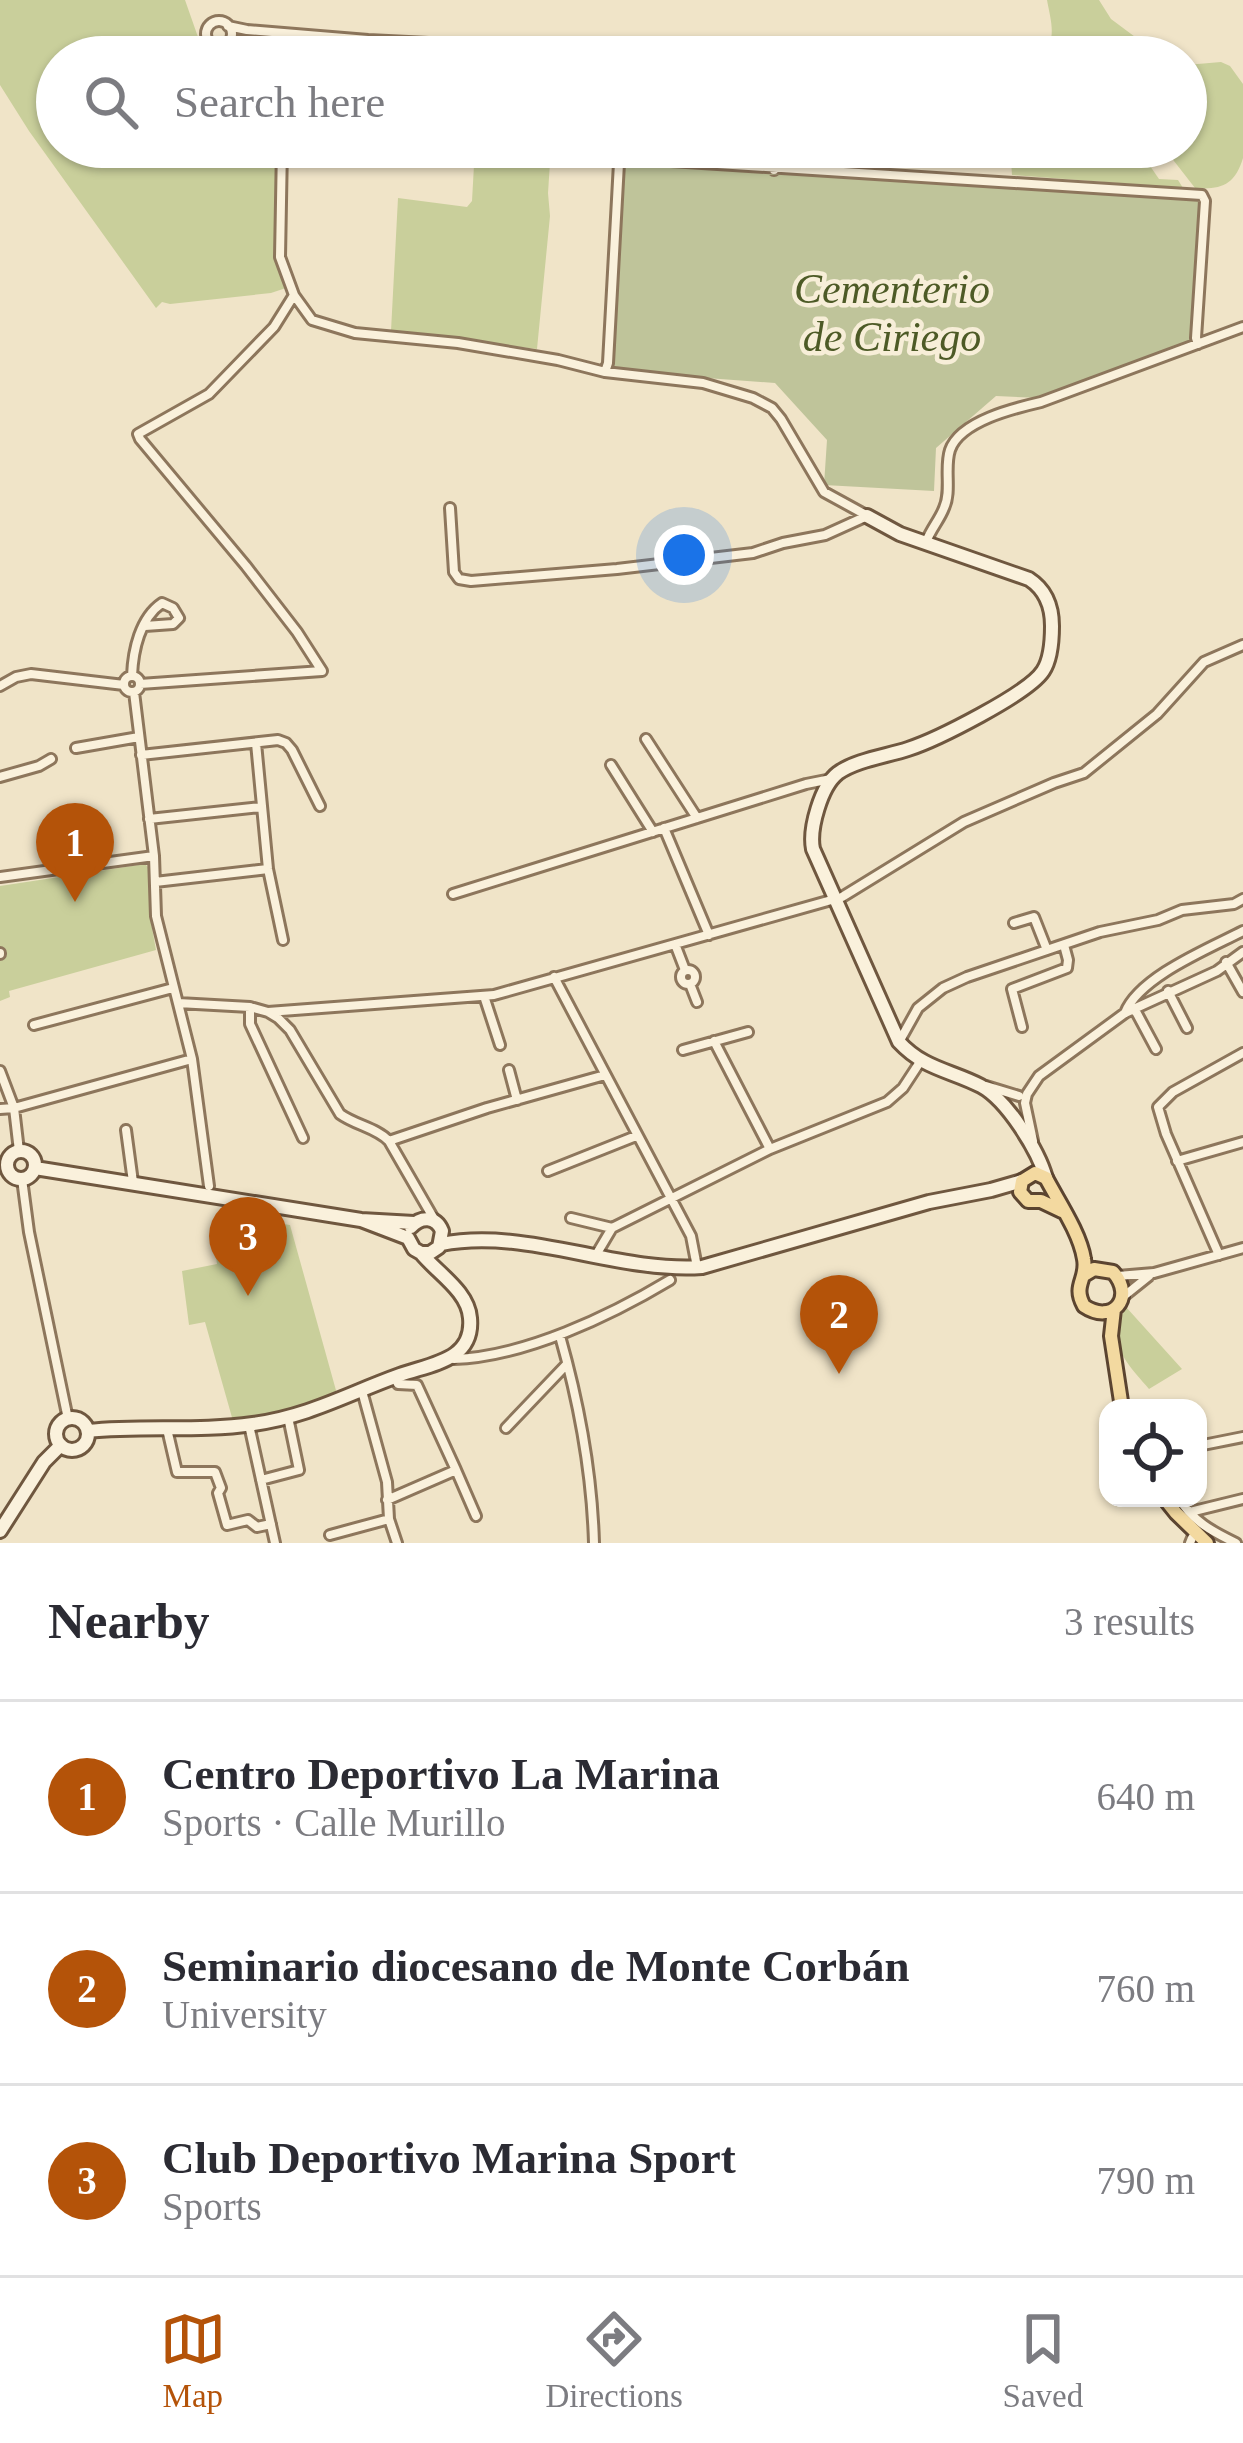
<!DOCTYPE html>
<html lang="en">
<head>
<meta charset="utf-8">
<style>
	body { margin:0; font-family:Georgia,serif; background:#f2f2f3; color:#2b2b33 }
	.controls { position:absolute; right:36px; bottom:36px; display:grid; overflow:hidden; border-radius:24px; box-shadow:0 3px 9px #0004 }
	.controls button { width:108px; height:108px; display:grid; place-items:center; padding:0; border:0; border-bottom:3px solid #e1e1e2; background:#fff; color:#2b2b33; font:60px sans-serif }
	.you { position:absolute; left:684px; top:555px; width:42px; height:42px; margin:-30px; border:9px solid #fff; border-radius:50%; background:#1a73e8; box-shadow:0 0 0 18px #1a73e833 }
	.badge { display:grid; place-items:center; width:78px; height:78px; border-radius:50%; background:#b45309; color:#fff; font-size:39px; font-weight:700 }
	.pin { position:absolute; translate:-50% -99px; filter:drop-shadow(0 3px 6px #0008) }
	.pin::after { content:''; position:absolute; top:63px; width:42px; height:36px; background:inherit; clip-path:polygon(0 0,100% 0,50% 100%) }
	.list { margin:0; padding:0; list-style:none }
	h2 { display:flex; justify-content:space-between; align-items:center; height:156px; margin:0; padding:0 48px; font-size:51px }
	h2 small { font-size:39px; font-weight:400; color:#7c7c81 }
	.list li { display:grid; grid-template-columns:78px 1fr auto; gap:36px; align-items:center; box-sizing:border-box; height:192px; padding:0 48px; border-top:3px solid #e1e1e2 }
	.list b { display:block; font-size:45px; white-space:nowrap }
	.list p { margin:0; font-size:39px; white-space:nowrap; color:#7c7c81 }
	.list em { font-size:39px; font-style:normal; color:#7c7c81 }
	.icon { flex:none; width:66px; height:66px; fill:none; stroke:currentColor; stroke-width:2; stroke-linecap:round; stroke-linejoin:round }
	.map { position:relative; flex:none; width:1243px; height:1543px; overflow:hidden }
	.search { position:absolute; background:#fff; box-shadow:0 3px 9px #0004; left:36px; right:36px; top:36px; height:132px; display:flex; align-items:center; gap:30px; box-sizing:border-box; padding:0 42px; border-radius:66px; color:#7c7c81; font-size:45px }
	.sheet { height:732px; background:#fff }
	nav { display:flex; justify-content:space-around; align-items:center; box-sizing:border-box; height:168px; border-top:3px solid #e1e1e2; background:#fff; font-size:33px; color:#7c7c81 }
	nav a { display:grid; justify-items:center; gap:6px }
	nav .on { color:#b45309 }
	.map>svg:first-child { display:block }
	.green { fill:#c9cf9b }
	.cemetery { fill:#bfc49a }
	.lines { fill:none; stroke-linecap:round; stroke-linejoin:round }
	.street-casing { stroke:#8d765c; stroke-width:14 }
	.secondary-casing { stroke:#6f573f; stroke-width:18 }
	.primary-casing { stroke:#5b4430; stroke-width:18 }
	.street { stroke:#faf1dc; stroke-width:8 }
	.secondary { stroke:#faf1dc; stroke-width:12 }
	.primary { stroke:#f3d9a0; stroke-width:12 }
	.labels { text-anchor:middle; stroke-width:9; stroke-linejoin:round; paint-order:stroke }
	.park-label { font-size:42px; font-style:italic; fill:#4d5a26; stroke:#f7eed8 }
</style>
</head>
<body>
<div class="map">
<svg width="1243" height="1543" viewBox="0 0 1243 1543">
	<rect width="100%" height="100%" fill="#f0e4c8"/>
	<path class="green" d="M0,0H185L205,57H57V147H277L275,248L277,263L286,288L271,293L170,304L162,302L156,308L29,131L0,85Z
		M1047,0H1099L1111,19L1162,57H1043C1057,37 1051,22 1047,0Z
		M1221,62L1230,66L1243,84V158C1235,185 1221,190 1195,188L1167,152L1148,163L1159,179L1178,180L1183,188L1012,175L1010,147H1186V65Z
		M475,147H551L548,193L550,216L537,349L391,331L398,198L467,207L472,201Z
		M145,864L148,867L150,917L156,950L9,991L10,997L0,1001V886Z
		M229,1216L290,1225L337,1394L302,1407L233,1421L205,1322L189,1325L182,1271L217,1264L212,1229L227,1225Z
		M1126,1307L1182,1369L1149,1389C1126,1362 1105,1344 1126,1307Z"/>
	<path class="cemetery" d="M623,161L1200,199L1191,343L1041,398L996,396L936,448L934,491L824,485L827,440L775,383L612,371Z"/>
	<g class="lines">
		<defs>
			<path id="street" d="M206 34a13 13 0 1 1 26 0a13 13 0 1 1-26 0Z
				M228,26L247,30L368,40L572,50L630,57
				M211,45L212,57
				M282,147L280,257L294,295L312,320L355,333L458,343L558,360L605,372L703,383L753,398L772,408L781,419L824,492L866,515
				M774,170V147
				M605,372L608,363L619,163L624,158L1202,195L1205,201L1196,338L1198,344
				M450,508L454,572L459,579L471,581L617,569L753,553L783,543L825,535L867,516
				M926,542C931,529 940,519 944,508C952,491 944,468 950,450C960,421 1015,408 1041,402L1243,327
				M124 684a8 8 0 1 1 16 0a8 8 0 1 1-16 0Z
				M132,676C133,650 140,618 162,603L173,608L179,618L173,624L145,626
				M140,684L322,671L297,632L246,566L140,439L138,434L209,394L274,327L294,295
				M0,686L16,677L31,674L124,685
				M134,692L154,856L156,916L192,1059L209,1186
				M646,739L697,818
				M256,743L268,869L283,940
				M76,748L139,737
				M141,755L278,740L286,743L292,750L320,806
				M611,765L653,832
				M0,777L39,766L51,759
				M149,819L261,807
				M664,828L709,935
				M0,877L154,856
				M155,882L268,869
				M453,894L806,784L831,779
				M1014,923L1034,917L1047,950
				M675,944L685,970
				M0,953V954
				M1226,962L1243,992
				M681 977a7 7 0 1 1 14 0a7 7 0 1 1-14 0Z
				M554,977L691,1236L697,1267
				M690,984L697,1002
				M1168,991L1187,1028
				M484,996L500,1045
				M178,1003L250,1007L268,1012L278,1018L290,1030L340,1114C355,1125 377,1128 389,1141L434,1219
				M250,1007V1024L303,1138
				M1134,1008L1156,1049
				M268,1012L494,995L842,897L964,822L1054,783L1084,773L1157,714L1204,662L1243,645
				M1125,1013C1139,977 1208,949 1243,931
				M34,1025L173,988
				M1022,1027L1012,989L1067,968L1068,960L1064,945
				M714,1041L770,1149
				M899,1042L918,1008L943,988L967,977L1100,932L1158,920L1182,910L1234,904L1243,899
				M683,1050L748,1032
				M509,1070L517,1100
				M0,1071L14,1108L19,1151
				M986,1086L1019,1096
				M0,1109L14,1108L192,1059
				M126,1130L133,1182
				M389,1141L487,1108L605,1075
				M1033,1141L1025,1103L1027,1094L1039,1076L1125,1013L1217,971L1243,952
				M1177,1161L1243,1142
				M548,1171L636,1136
				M22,1179L29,1232L68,1419
				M571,1218L612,1228
				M596,1255L612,1228L770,1149L887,1102L903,1088L920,1062
				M1219,1255L1166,1134L1158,1107L1173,1092L1243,1053
				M1118,1276L1154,1273L1243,1248
				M1124,1296L1149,1276
				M560,1336C579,1403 592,1473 594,1543
				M454,1359C524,1357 610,1316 670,1280
				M362,1391L387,1482L389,1519L397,1543
				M249,1425L275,1543
				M506,1428L567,1364
				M167,1429L177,1472H215L221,1488L218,1493L227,1525L248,1520L257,1527L271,1524
				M1198,1446L1243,1437
				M456,1470L476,1516
				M261,1480L299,1470L288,1417
				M1179,1498C1192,1521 1213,1532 1236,1543
				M387,1500L456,1470L417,1385L398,1384L395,1378
				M1190,1512L1243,1499
				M330,1535L389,1519
				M1190,1543L1192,1538"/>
			<path id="secondary" d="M867,516L900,534L1029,579C1046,590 1052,607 1052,626C1052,640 1051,659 1043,671C1028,694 936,740 908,749C887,756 856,760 838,773C821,786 809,829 813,849L899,1042C924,1069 950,1070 981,1086C1007,1100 1038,1150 1046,1178
				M7 1165a14 14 0 1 1 28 0a14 14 0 1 1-28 0Z
				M35,1168L361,1220L414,1223
				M411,1227C421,1216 436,1216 442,1231L439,1247L430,1253H421
				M441,1244C526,1227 616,1273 702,1267L929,1202L991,1190L1022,1181
				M56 1434a16 16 0 1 1 32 0a16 16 0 1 1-32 0Z
				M88,1431C143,1425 198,1432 253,1424C310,1416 347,1394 400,1375C430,1364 474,1361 470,1318C468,1291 437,1273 421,1253L414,1249L408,1238L361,1220
				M0,1531L44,1462L61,1445"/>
			<path id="primary" d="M1062,1211L1041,1201H1028L1020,1192L1022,1181L1035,1173L1046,1178C1058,1201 1080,1233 1084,1259C1088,1279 1072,1285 1084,1306C1112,1325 1136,1298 1113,1272L1094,1269L1084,1275
				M1114,1309L1111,1336L1122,1408
				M1164,1498L1176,1513L1207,1543"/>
		</defs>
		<use href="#street" class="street-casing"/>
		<use href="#secondary" class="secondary-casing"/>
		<use href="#primary" class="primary-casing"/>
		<use href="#street" class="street"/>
		<use href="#secondary" class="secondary"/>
		<use href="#primary" class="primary"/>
	</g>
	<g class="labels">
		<g class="park-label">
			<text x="892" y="303">Cementerio<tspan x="892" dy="48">de Ciriego</tspan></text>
		</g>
	</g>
</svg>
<div class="controls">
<button><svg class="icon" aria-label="locate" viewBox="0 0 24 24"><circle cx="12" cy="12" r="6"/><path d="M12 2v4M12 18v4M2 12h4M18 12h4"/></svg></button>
</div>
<div class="you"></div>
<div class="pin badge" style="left:75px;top:902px">1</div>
<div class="pin badge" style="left:839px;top:1374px">2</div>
<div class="pin badge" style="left:248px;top:1296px">3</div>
<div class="search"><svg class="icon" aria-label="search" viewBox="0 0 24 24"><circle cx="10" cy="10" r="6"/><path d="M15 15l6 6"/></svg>Search here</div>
</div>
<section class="sheet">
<h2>Nearby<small>3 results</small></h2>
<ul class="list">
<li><span class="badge">1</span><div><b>Centro Deportivo La Marina</b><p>Sports · Calle Murillo</p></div><em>640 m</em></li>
<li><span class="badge">2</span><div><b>Seminario diocesano de Monte Corbán</b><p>University</p></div><em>760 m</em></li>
<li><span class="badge">3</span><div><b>Club Deportivo Marina Sport</b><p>Sports</p></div><em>790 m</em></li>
</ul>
</section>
<nav>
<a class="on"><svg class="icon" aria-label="map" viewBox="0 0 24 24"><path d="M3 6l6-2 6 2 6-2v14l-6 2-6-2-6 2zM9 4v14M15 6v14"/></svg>Map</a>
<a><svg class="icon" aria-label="directions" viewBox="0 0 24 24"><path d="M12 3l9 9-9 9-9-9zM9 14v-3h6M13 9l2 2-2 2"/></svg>Directions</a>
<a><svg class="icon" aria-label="saved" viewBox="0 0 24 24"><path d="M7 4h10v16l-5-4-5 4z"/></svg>Saved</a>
</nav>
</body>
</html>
